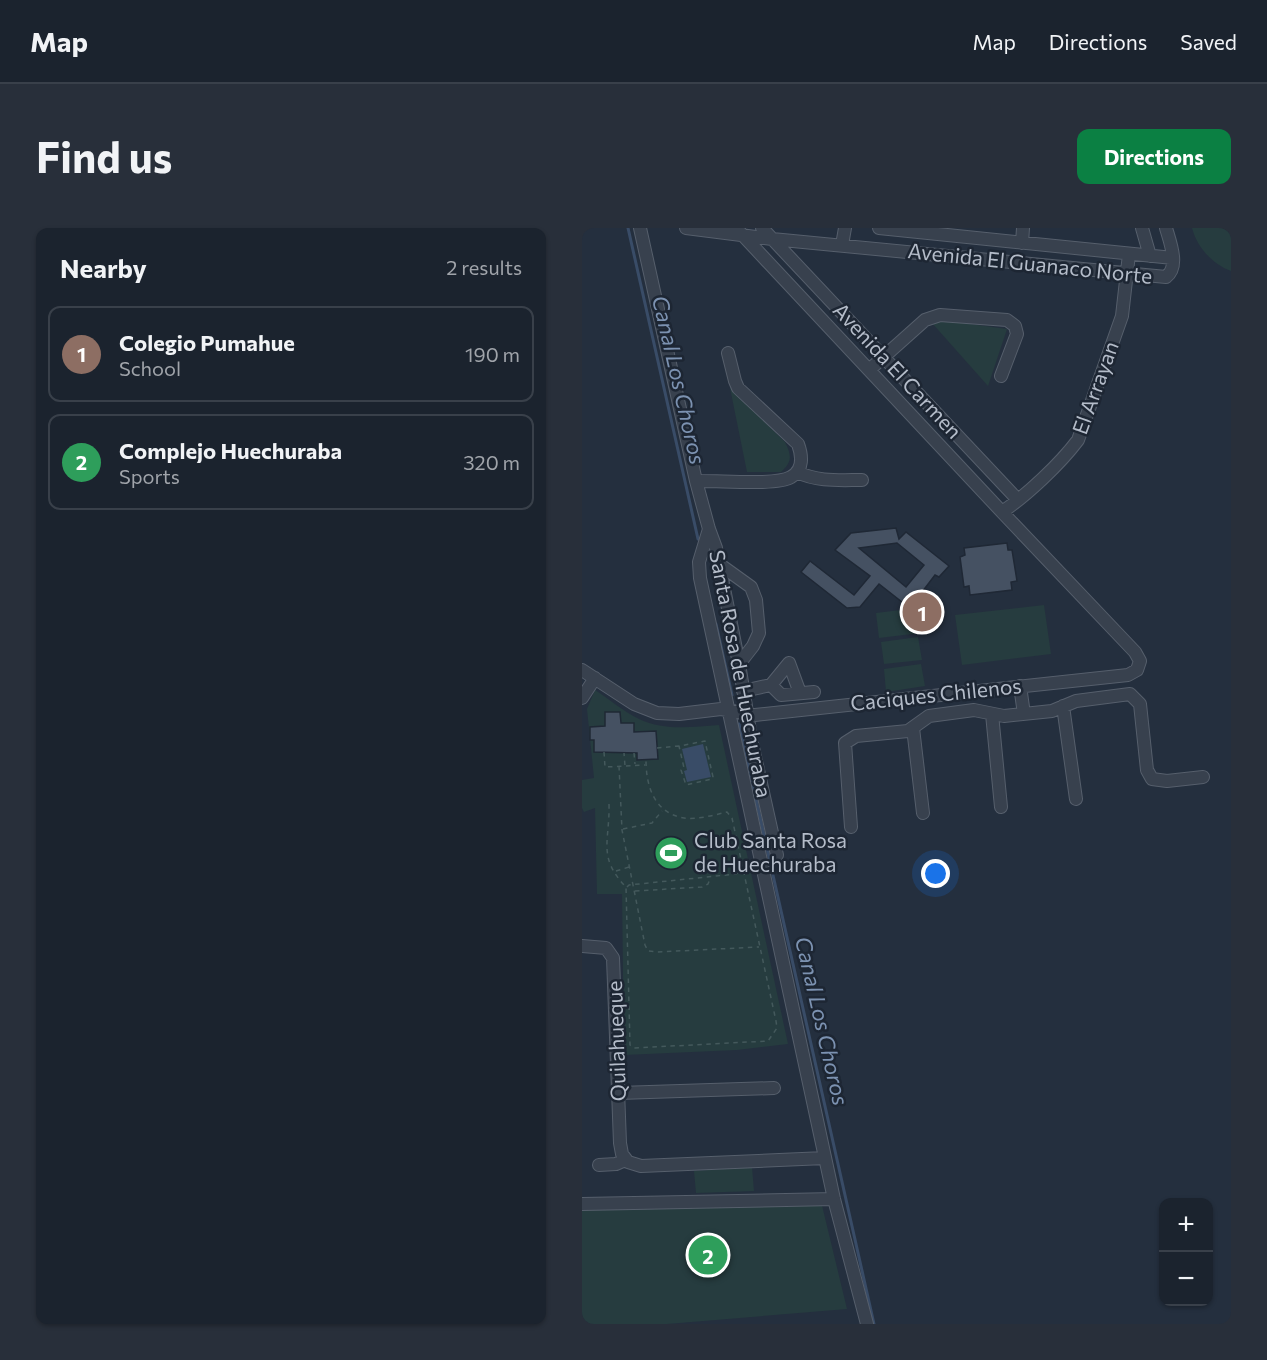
<!DOCTYPE html>
<html lang="en">
<head>
<meta charset="utf-8">
<style>
	body { margin:0; font-family:Commissioner,sans-serif; background:#282f3a; color:#f1f3f6 }
	.controls { position:absolute; right:18px; bottom:18px; display:grid; overflow:hidden; border-radius:12px; box-shadow:0 2px 4px #0004 }
	.controls button { width:54px; height:54px; display:grid; place-items:center; padding:0; border:0; border-bottom:2px solid #39404a; background:#1b232e; color:#f1f3f6; font:30px sans-serif }
	.you { position:absolute; left:354px; top:646px; width:21px; height:21px; margin:-15px; border:4px solid #fff; border-radius:50%; background:#1a73e8; box-shadow:0 0 0 9px #1a73e833 }
	.badge { display:grid; place-items:center; width:39px; height:39px; border-radius:50%; background:#0b8043; color:#fff; font-size:20px; font-weight:700 }
	.pin { position:absolute; translate:-50% -50%; border:3px solid #fff; box-shadow:0 2px 6px #0006 }
	.list { margin:0; padding:0; list-style:none }
	h2 { display:flex; justify-content:space-between; align-items:center; height:78px; margin:0; padding:0 24px; font-size:26px }
	h2 small { font-size:20px; font-weight:400; color:#a0a4aa }
	.list li { display:grid; grid-template-columns:39px 1fr auto; gap:18px; align-items:center; box-sizing:border-box; height:96px; margin:0 12px 12px; padding:0 12px; border:2px solid #39404a; border-radius:12px }
	.list b { display:block; font-size:22px; white-space:nowrap }
	.list p { margin:0; font-size:20px; white-space:nowrap; color:#a0a4aa }
	.list em { font-size:20px; font-style:normal; color:#a0a4aa }
	.map { position:relative; flex:none; width:649px; height:1096px; overflow:hidden; border-radius:12px }
	header { display:flex; align-items:center; gap:36px; box-sizing:border-box; height:84px; padding:0 30px; background:#1b232e; border-bottom:2px solid #39404a }
	header strong { font-size:28px }
	nav { display:flex; gap:33px; margin-inline-start:auto; font-size:21px }
	.intro { display:flex; align-items:center; justify-content:space-between; box-sizing:border-box; height:144px; padding:0 36px }
	h1 { margin:0; font-size:42px }
	.button { padding:15px 27px; border-radius:12px; background:#0b8043; color:#fff; font-size:21px; font-weight:700 }
	main { display:flex; gap:36px; padding:0 36px }
	aside { flex:1; background:#1b232e; border-radius:12px; box-shadow:0 2px 4px #0004 }
	.map>svg:first-child { display:block }
	.green { fill:#263c3f }
	.water { fill:#394c67 }
	.lines { fill:none; stroke-linecap:round; stroke-linejoin:round }
	.stream { stroke:#394c67; stroke-width:3 }
	.building { fill:#455162; stroke:#1f2835; stroke-width:1.5; fill-rule:evenodd }
	.minor-casing { stroke:#565f6c; stroke-width:14 }
	.path { stroke:#44595c; stroke-width:1.5; stroke-dasharray:4.5 4.5; stroke-linecap:butt }
	.minor { stroke:#38414e; stroke-width:12 }
	.labels { text-anchor:middle; stroke-width:5; stroke-linejoin:round; paint-order:stroke }
	.street-label { font-size:21px; fill:#b4bcc9; stroke:#1d2633 }
	.poi-label { font-size:21px; fill:#b4bcc9; stroke:#1d2633; text-anchor:start }
	.water-label { font-size:22px; font-style:italic; fill:#7c92b1; stroke:#1d2633 }
</style>
</head>
<body>
<header>
<strong>Map</strong>
<nav><a>Map</a><a>Directions</a><a>Saved</a></nav>
</header>
<div class="intro"><h1>Find us</h1><a class="button">Directions</a></div>
<main>
<aside>
<h2>Nearby<small>2 results</small></h2>
<ul class="list">
<li><span class="badge" style="background:#8d6e63">1</span><div><b>Colegio Pumahue</b><p>School</p></div><em>190 m</em></li>
<li><span class="badge" style="background:#2e9e5b">2</span><div><b>Complejo Huechuraba</b><p>Sports</p></div><em>320 m</em></li>
</ul>
</aside>
<div class="map">
<svg width="649" height="1096" viewBox="0 0 649 1096">
	<rect width="100%" height="100%" fill="#242f3e"/>
	<path class="green" d="M610,0H649V43C630,36 615,19 610,0Z
		M358,92L425,101L406,158L350,95Z
		M148,160L203,214C210,228 210,234 199,244H165Z
		M462,377L469,426L380,437L373,387Z
		M335,380L338,405L297,410L294,385Z
		M336,409L340,432L302,436L299,414Z
		M339,436L343,458L304,464L302,441Z
		M13,462C27,471 42,484 57,491C82,503 110,499 137,497L206,816L155,822L42,827L40,666H15L13,580L2,584L0,580V552L12,550L5,481Z
		M170,939L172,963L114,965L112,943Z
		M237,965L265,1081L85,1096H0V973Z"/>
	<path class="water" d="M121,516L129,549L105,554L102,543L105,542L100,521Z"/>
	<g class="lines">
		<path class="stream" d="M46,0L116,311
			M134,396L150,467
			M157,496L292,1096"/>
	</g>
	<path class="building" d="M314,300L317,311L324,304L367,338L357,349L353,347L334,372L320,374L297,356L278,379L265,380L219,344L228,333L272,367L288,348L253,322L269,305ZM315,315L342,337L324,359L277,320Z
		M425,315L426,322H430L435,353L429,354L430,362L388,367L387,358L382,359L378,329L383,327L382,320Z
		M23,484H38L39,495H52V504L74,503L76,531L55,532V525L12,524V512H8V499L23,498Z"/>
	<g class="lines">
		<defs>
			<path id="minor" d="M58,0L114,253L127,301L134,320L157,436L170,515L195,627
				M104,0L190,11L584,49C598,39 588,14 584,0
				M154,0L420,284C445,267 478,236 496,212L540,88L547,26
				M180,0L436,272
				M297,0L591,30
				M560,0L568,28
				M440,15L441,0
				M260,17L263,0
				M287,142L343,92L358,87L425,92L433,98L435,106L419,148
				M215,244C236,254 257,252 280,252
				M114,253C136,252 194,258 209,249C222,242 220,227 216,216L156,160L153,153L146,125
				M127,301L117,334L118,350L252,971L285,1096
				M137,336L169,359L174,372L177,405L171,418L157,436
				M0,442L52,476L75,485L97,486L139,481L173,487L546,447L555,442L558,433L553,424L420,284
				M189,457L207,435L218,465
				M438,458L442,486
				M161,463L189,457L199,467L232,464
				M0,470L13,450
				M481,478L494,571
				M410,486L419,579
				M331,500L341,585
				M269,599L263,515L274,508L326,503L347,488L392,482L422,488L470,483L494,473L548,466L558,476L565,542L570,551L585,553L621,549
				M0,718L24,720L31,730L38,915L40,926L46,934L59,938L243,930
				M37,865L192,860
				M17,937L34,936L43,932
				M0,976L252,971"/>
		</defs>
		<use href="#minor" class="minor-casing"/>
		<path class="path" d="M75,520L97,518H98L123,513L131,549L130,551L104,557L99,542L102,540L97,518
			M22,524L23,539L43,538L42,525
			M52,525L53,536
			M37,538L40,602L63,717L66,723L75,724L177,719
			M44,538L63,537
			M27,576C28,613 15,629 44,659L48,817L52,820L186,813L195,800L194,793L150,590L145,584C132,587 115,592 102,590C72,585 64,558 64,532
			M41,601L70,595L80,583
			M34,643L47,639
			M45,659L47,657L154,646L160,642
			M53,663L120,659L126,656L128,651"/>
		<use href="#minor" class="minor"/>
	</g>
	<defs>
		<symbol id="stadium-disc" viewBox="-11 -11 22 22"><circle r="9.5" fill="#2e9e5b" stroke="#1d2633"/><path d="M0-5a6.5 5 0 1 0 0 10a6.5 5 0 1 0 0-10ZM-3.5-1.8h7v3.6h-7Z" fill="#fff"/></symbol>
	</defs>
	<g fill-rule="evenodd">
		<use href="#stadium-disc" x="70" y="606" width="38" height="38"/>
	</g>
	<g class="labels">
		<g class="street-label">
			<text transform="translate(448 36) rotate(6)" y="7">Avenida El Guanaco Norte</text>
			<text transform="translate(315 143) rotate(47)" y="7">Avenida El Carmen</text>
			<text transform="translate(514 160) rotate(-70)" y="7">El Arrayan</text>
			<text transform="translate(158 446) rotate(79)" y="7">Santa Rosa de Huechuraba</text>
			<text transform="translate(354 467) rotate(-6)" y="7">Caciques Chilenos</text>
			<text transform="translate(35 813) rotate(-92)" y="7">Quilahueque</text>
		</g>
		<g class="poi-label">
			<text x="112" y="620">Club Santa Rosa<tspan x="112" dy="24">de Huechuraba</tspan></text>
		</g>
		<g class="water-label">
			<text transform="translate(97 152) rotate(77)" y="8">Canal Los Choros</text>
			<text transform="translate(240 793) rotate(77)" y="8">Canal Los Choros</text>
		</g>
	</g>
</svg>
<div class="controls">
<button>+</button>
<button>−</button>
</div>
<div class="you"></div>
<div class="pin badge" style="left:340px;top:384px;background:#8d6e63">1</div>
<div class="pin badge" style="left:126px;top:1027px;background:#2e9e5b">2</div>
</div>
</main>
</body>
</html>
